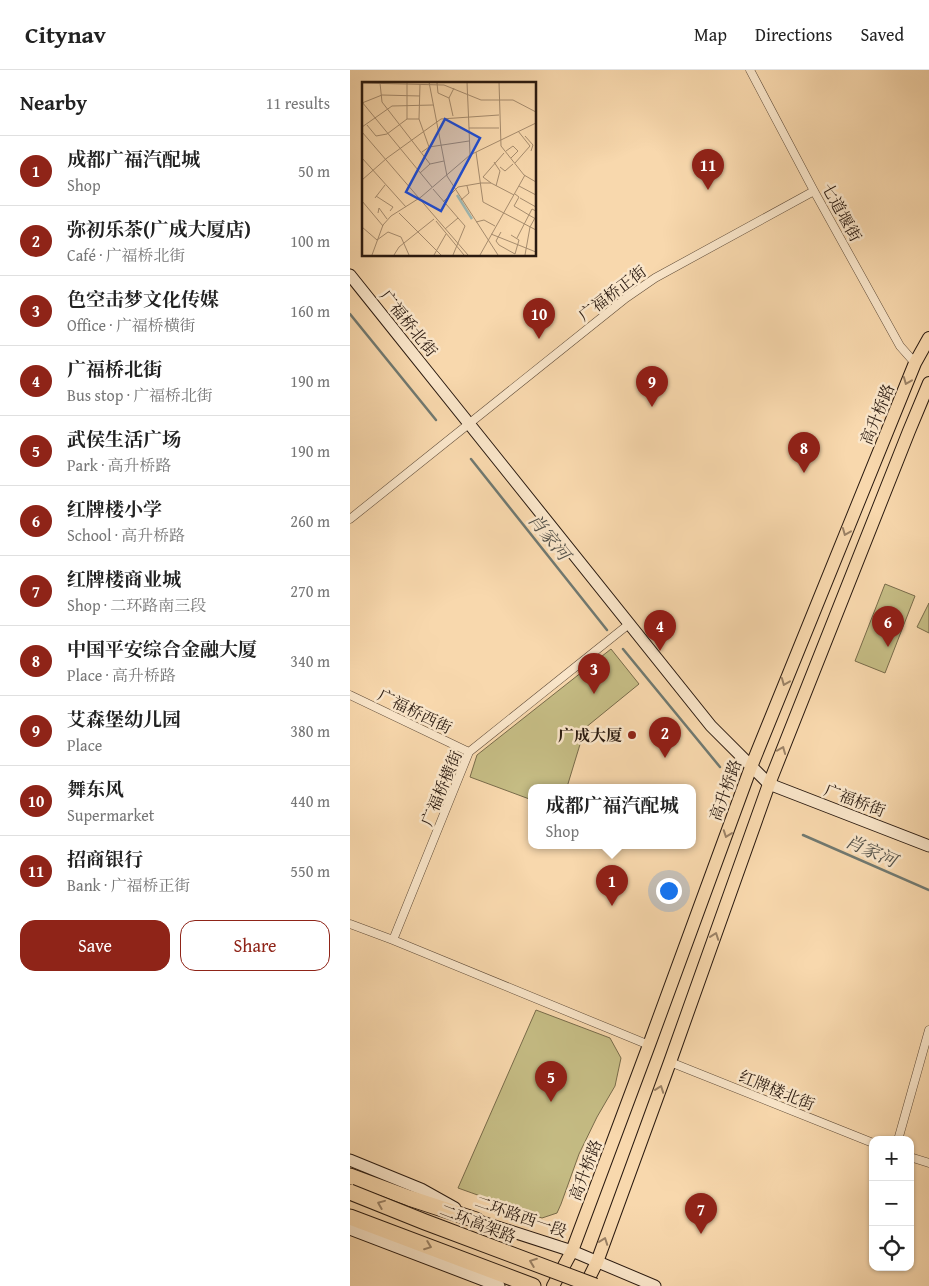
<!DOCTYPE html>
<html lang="en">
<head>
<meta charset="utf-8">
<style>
	body { margin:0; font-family:"Gentium Book Plus","Noto Serif SC",serif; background:#f6f6f6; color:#222 }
	.controls { position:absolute; right:15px; bottom:15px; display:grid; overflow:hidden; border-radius:10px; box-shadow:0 1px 4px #0004 }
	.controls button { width:45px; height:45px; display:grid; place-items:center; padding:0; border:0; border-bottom:1px solid #e0e0e0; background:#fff; color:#222; font:25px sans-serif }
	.you { position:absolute; left:318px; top:820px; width:18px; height:18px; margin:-12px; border:4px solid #fff; border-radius:50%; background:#1a73e8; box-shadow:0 0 0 8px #1a73e833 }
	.badge { display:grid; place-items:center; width:32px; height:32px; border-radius:50%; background:#8f2418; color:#fff; font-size:16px; font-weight:700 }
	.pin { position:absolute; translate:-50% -41px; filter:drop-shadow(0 1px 2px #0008) }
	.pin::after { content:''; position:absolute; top:26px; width:18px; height:15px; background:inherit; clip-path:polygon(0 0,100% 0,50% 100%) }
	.popup { position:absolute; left:178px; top:714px; width:168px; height:65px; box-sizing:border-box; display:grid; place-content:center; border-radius:10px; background:#fff; filter:drop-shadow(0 1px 4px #0005); font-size:16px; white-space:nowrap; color:#767676 }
	.popup b { font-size:19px; color:#222 }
	.popup::after { content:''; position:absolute; left:50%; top:100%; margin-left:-10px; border:10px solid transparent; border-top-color:#fff }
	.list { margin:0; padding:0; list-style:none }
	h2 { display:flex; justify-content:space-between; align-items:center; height:65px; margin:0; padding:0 20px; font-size:21px }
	h2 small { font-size:16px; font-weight:400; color:#767676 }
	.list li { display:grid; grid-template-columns:32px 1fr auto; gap:15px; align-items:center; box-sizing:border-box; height:70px; padding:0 20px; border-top:1px solid #e0e0e0 }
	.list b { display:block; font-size:19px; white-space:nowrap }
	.list p { margin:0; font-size:16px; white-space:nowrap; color:#767676 }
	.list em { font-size:16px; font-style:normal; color:#767676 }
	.actions { display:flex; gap:10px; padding:15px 20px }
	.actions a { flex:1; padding:11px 0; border:1px solid #8f2418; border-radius:15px; text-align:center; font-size:18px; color:#8f2418 }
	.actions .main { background:#8f2418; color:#fff }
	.icon { flex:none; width:28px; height:28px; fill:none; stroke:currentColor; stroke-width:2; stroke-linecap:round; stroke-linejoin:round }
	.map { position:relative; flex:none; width:579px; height:1216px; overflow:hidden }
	header { display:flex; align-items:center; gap:30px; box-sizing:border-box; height:70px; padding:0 25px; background:#fff; border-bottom:1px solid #e0e0e0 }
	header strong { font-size:24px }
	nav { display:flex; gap:28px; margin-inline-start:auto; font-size:18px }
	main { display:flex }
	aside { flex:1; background:#fff }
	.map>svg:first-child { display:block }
	.green { fill:#c5bc84; stroke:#786b4a }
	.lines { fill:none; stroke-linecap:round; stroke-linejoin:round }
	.stream { stroke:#707971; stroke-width:2.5 }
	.street-casing { stroke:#5e4a37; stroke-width:9 }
	.secondary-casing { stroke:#2a1a10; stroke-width:13 }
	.primary-casing { stroke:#2a1a10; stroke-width:14 }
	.highway-casing { stroke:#2a1a10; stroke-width:17 }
	.street { stroke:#fae6ca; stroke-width:8 }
	.secondary { stroke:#fae6ca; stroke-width:11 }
	.primary { stroke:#f8d8ad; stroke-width:12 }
	.highway { stroke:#f8d8ad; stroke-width:15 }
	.highway-bridge-casing { stroke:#2a1a10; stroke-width:17; stroke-linecap:butt }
	.highway-bridge { stroke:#f8d8ad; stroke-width:15 }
	.oneway { stroke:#9b8266 }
	.poi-dot { fill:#8f2418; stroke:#fae6ca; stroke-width:2 }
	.labels { text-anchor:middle; stroke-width:5; stroke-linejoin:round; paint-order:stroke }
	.street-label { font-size:16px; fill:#2a1a10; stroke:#fae6ca }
	.poi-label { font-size:16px; font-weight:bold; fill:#2a1a10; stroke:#fae6ca; text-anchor:end }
	.water-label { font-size:18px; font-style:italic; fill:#535149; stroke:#fae6ca }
	.inset-river { fill:none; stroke:#9fb8b2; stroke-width:2.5 }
	.inset-road { fill:none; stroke:#a68c6e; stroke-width:1 }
	.view { fill:#1d4ed8; fill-opacity:0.15; stroke:#1d4ed8; stroke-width:2.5 }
	.inset-edge { fill:none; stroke:#2a1a10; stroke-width:2.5 }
</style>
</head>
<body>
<header>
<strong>Citynav</strong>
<nav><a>Map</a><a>Directions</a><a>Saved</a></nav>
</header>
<main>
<aside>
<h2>Nearby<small>11 results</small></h2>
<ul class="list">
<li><span class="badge">1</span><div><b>成都广福汽配城</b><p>Shop</p></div><em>50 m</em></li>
<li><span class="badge">2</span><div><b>弥初乐茶(广成大厦店)</b><p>Café · 广福桥北街</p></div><em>100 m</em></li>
<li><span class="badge">3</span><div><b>色空击梦文化传媒</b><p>Office · 广福桥横街</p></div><em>160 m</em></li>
<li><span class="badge">4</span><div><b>广福桥北街</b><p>Bus stop · 广福桥北街</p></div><em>190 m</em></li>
<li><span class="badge">5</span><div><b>武侯生活广场</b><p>Park · 高升桥路</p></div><em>190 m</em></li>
<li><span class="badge">6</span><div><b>红牌楼小学</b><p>School · 高升桥路</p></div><em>260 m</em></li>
<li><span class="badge">7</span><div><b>红牌楼商业城</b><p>Shop · 二环路南三段</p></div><em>270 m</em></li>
<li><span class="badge">8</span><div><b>中国平安综合金融大厦</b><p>Place · 高升桥路</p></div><em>340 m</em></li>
<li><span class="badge">9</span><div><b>艾森堡幼儿园</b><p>Place</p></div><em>380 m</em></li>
<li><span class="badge">10</span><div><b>舞东风</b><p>Supermarket</p></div><em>440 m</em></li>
<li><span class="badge">11</span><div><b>招商银行</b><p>Bank · 广福桥正街</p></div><em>550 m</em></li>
</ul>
<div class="actions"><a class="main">Save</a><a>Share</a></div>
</aside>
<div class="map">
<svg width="579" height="1216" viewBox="0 0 579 1216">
	<rect width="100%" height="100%" fill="#f8d8ad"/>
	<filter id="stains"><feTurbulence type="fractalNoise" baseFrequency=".004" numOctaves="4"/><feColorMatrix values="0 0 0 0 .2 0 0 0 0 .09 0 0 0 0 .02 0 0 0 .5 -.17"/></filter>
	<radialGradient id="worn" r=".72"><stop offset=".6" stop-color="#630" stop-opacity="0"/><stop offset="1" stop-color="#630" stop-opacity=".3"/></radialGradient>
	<path class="green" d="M535,514L565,526L535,603L505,591Z
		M579,533V563L567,557Z
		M261,579L289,614L235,658L217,717H182V730L120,707L127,685Z
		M186,940L260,968L271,988L265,1016L247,1047L229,1084L211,1134L207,1143L192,1148L108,1118Z"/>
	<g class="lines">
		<path class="stream" d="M0,244L86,350
			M121,389L257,560
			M273,579L370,697
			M453,765L579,820"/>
		<defs>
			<path id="street" d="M400,0L464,121L550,276L565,293
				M0,449L276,228L305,208L464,121
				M0,625L119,682
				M0,854L43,870L299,975
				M43,870L119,682L279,554
				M320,992L523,1073
				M548,1070L579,960
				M560,1087L579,1093"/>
			<path id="secondary" d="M0,205L361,656L419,714L579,776
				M0,1090L71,1119L105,1138
				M119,1146L126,1150L222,1181L305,1216
				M0,1159L149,1216"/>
			<path id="primary" d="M203,1216L222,1181L299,975L401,697L565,293L579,268
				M235,1216L247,1192L320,992L419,714L559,361L579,313"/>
			<path id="highway" d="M0,1106L59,1128L126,1150
				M0,1147L183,1216"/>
		</defs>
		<use href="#street" class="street-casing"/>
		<use href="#secondary" class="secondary-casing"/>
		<use href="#primary" class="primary-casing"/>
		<use href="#highway" class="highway-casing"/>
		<use href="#street" class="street"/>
		<use href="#secondary" class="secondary"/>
		<use href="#primary" class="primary"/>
		<use href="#highway" class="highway"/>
		<defs>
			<path id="highway-bridge" d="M0,1122L75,1152L245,1216"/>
		</defs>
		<use href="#highway-bridge" class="highway-bridge-casing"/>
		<use href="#highway-bridge" class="highway-bridge"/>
	</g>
	<defs><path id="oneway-chevron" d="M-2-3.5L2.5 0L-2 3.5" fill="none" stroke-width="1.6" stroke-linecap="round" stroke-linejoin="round" transform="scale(1.25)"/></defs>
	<g class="oneway">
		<use href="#oneway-chevron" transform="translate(557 311) rotate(112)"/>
		<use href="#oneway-chevron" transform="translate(496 462) rotate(112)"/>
		<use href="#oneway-chevron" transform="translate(435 612) rotate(112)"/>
		<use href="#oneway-chevron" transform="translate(432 680) rotate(-68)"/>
		<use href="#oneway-chevron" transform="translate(377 764) rotate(110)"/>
		<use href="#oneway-chevron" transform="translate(365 866) rotate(-70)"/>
		<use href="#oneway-chevron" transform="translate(310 1019) rotate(-70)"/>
		<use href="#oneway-chevron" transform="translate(31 1134) rotate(-158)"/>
		<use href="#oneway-chevron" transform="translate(254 1171) rotate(-70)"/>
		<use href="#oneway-chevron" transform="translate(78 1176) rotate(21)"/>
		<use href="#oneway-chevron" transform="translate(183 1192) rotate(-159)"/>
	</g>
	<circle class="poi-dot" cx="282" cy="665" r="5"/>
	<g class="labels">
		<g class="street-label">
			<text transform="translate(492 142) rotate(61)" y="6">七道堰街</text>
			<text transform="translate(262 223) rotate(-37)" y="6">广福桥正街</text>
			<text transform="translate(59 253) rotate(51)" y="6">广福桥北街</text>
			<text transform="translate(527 344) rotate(-68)" y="6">高升桥路</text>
			<text transform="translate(65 641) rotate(26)" y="6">广福桥西街</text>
			<text transform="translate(91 718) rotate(-67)" y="6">广福桥横街</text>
			<text transform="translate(375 720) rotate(-70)" y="6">高升桥路</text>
			<text transform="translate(505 730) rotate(21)" y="6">广福桥街</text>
			<text transform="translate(427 1020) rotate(22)" y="6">红牌楼北街</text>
			<text transform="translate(235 1100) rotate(-69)" y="6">高升桥路</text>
			<text transform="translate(171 1146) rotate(19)" y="6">二环路西一段</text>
			<text transform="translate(128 1153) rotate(21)" y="6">二环高架路</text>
		</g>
		<g class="poi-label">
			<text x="272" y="671">广成大厦</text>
		</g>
		<g class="water-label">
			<text transform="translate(199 467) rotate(51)" y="6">肖家河</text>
			<text transform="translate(521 781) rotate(24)" y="6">肖家河</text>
		</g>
	</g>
	<g transform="translate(12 12)">
		<rect width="174" height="174" fill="#f8d8ad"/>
		<path class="inset-river" d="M95,113L110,137"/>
		<path class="inset-road" d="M67,0L85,94L136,173M105,0L107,46M137,0L139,64L162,93L174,100M0,1L82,3L119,18H151L174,30M18,1L20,20L68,82M75,1L76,11L87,16M58,2L57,37L67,65M0,6V20L70,105M0,21L20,13L58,14M91,34L87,16L92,6M45,37V1M5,43L14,54L25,52L45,37H57M0,45L30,24L71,23M0,50L106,173M163,54L171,63L169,69M144,69L151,64L156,69L149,76M60,70L67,65L107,59M114,70L121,120L174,148M108,73L107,46H137M0,76L44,125M25,76L79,37L137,33M132,80L138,89L134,104M153,81L168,64L156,49M138,85L143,89L151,82M58,91L68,82L82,79M0,98L25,76M129,101L121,95L142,71M157,104L174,113M71,107L103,144M153,112L157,115L152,124L172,136M14,114L31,125L28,129M13,116L23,103M158,116L174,125M99,118L107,111L105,104M0,119L21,144M81,120L96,105L119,101H129L152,113M16,131L17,126L25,137M37,131L79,173M74,139L102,173M114,140L122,138L133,144M0,145L15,158L26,150L39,155L47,173M83,147L96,136M139,150L134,159L137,163L153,172M129,152L174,170M149,153L157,158L153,172M155,156L170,127L174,129M10,173L21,143L29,134L59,115L108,73L174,41M32,173L37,165L72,137M72,173L84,152M91,173L103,144M118,173L163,93M163,173L168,145L174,134"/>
		<path class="view" d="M83,37L118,56L79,129L44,110Z"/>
		<rect width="174" height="174" class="inset-edge"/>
	</g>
	<rect width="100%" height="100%" filter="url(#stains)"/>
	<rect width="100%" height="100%" fill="url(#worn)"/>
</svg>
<div class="controls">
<button>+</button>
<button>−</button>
<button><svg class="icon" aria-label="locate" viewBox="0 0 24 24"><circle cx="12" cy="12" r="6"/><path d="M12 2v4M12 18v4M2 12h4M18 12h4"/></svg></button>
</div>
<div class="you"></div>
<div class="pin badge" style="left:262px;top:836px">1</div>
<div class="popup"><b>成都广福汽配城</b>Shop</div>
<div class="pin badge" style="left:315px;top:688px">2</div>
<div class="pin badge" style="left:244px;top:624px">3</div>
<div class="pin badge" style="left:310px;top:581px">4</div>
<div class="pin badge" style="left:201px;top:1032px">5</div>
<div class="pin badge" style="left:538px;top:577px">6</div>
<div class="pin badge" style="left:351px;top:1164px">7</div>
<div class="pin badge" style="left:454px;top:403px">8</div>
<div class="pin badge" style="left:302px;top:337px">9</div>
<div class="pin badge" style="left:189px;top:269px">10</div>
<div class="pin badge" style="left:358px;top:120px">11</div>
</div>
</main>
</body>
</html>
